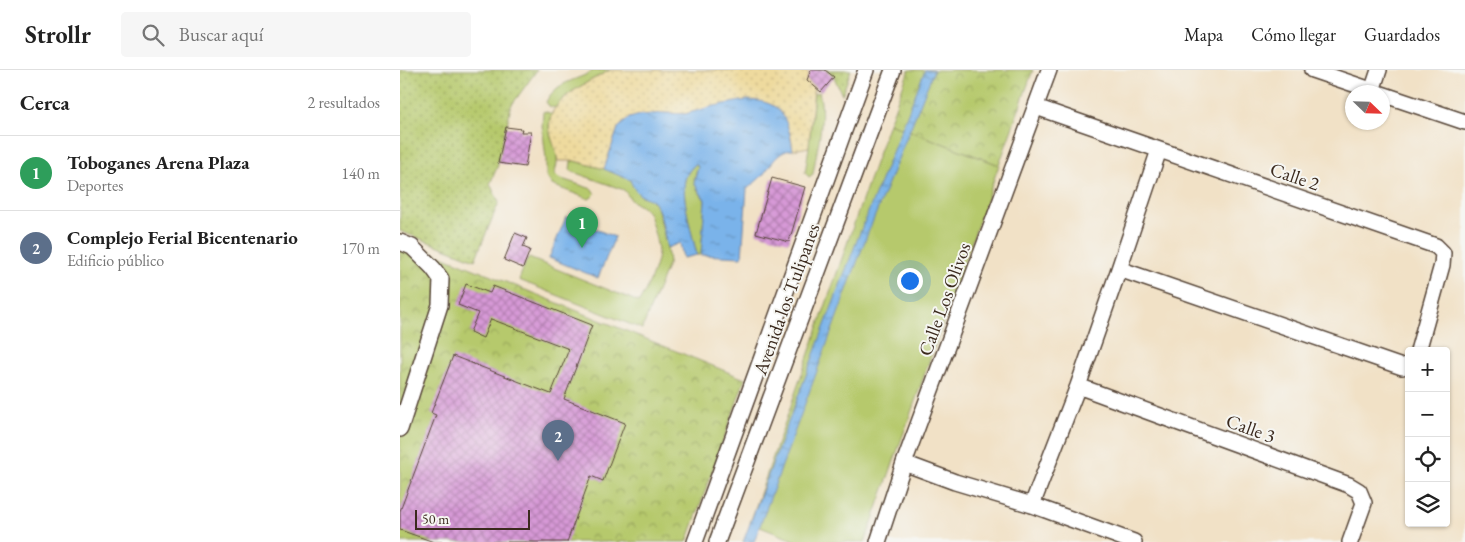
<!DOCTYPE html>
<html lang="es">
<head>
<meta charset="utf-8">
<style>
	body { margin:0; font-family:"EB Garamond",serif; background:#f6f6f6; color:#222 }
	.controls { position:absolute; right:15px; bottom:15px; display:grid; overflow:hidden; border-radius:5px; box-shadow:0 1px 4px #0004 }
	.controls button { width:45px; height:45px; display:grid; place-items:center; padding:0; border:0; border-bottom:1px solid #e0e0e0; background:#fff; color:#222; font:25px sans-serif }
	.compass { position:absolute; left:945px; top:15px; width:45px; height:45px; border-radius:50%; background:#fff; box-shadow:0 1px 4px #0004; rotate:113deg }
	.scale { position:absolute; left:15px; bottom:12px; width:115px; box-sizing:border-box; padding-left:5px; border:2px solid #3b2a1e; border-top:0; font-size:14px; line-height:18px; white-space:nowrap; color:#3b2a1e; -webkit-text-stroke:4px #f6f6f2; paint-order:stroke }
	.you { position:absolute; left:509px; top:210px; width:18px; height:18px; margin:-12px; border:4px solid #fff; border-radius:50%; background:#1a73e8; box-shadow:0 0 0 8px #1a73e833 }
	.badge { display:grid; place-items:center; width:32px; height:32px; border-radius:50%; background:#7c3aed; color:#fff; font-size:16px; font-weight:700 }
	.pin { position:absolute; translate:-50% -41px; filter:drop-shadow(0 1px 2px #0008) }
	.pin::after { content:''; position:absolute; top:26px; width:18px; height:15px; background:inherit; clip-path:polygon(0 0,100% 0,50% 100%) }
	.list { margin:0; padding:0; list-style:none }
	h2 { display:flex; justify-content:space-between; align-items:center; height:65px; margin:0; padding:0 20px; font-size:21px }
	h2 small { font-size:16px; font-weight:400; color:#767676 }
	.list li { display:grid; grid-template-columns:32px 1fr auto; gap:15px; align-items:center; box-sizing:border-box; height:75px; padding:0 20px; border-top:1px solid #e0e0e0 }
	.list b { display:block; font-size:19px; white-space:nowrap }
	.list p { margin:0; font-size:16px; white-space:nowrap; color:#767676 }
	.list em { font-size:16px; font-style:normal; color:#767676 }
	.icon { flex:none; width:28px; height:28px; fill:none; stroke:currentColor; stroke-width:2; stroke-linecap:round; stroke-linejoin:round }
	.map { position:relative; flex:none; width:1065px; height:472px; overflow:hidden }
	header { display:flex; align-items:center; gap:30px; box-sizing:border-box; height:70px; padding:0 25px; background:#fff; border-bottom:1px solid #e0e0e0 }
	header strong { font-size:24px }
	nav { display:flex; gap:28px; margin-inline-start:auto; font-size:18px }
	.search { width:350px; height:45px; background:#f6f6f6; display:flex; align-items:center; gap:12px; box-sizing:border-box; padding:0 18px; border-radius:5px; color:#767676; font-size:19px }
	main { display:flex }
	aside { flex:1; background:#fff }
	.map>svg:first-child { display:block }
	.grass { fill:url(#grass-dots); stroke:#787a45 }
	.sand { fill:url(#sand-dots); stroke:#94825e }
	.park { fill:url(#park-crowns); stroke:#787a45 }
	.garden { fill:#b6c96c; stroke:#787a45 }
	.water { fill:url(#water-ripples); stroke:#5a6e84 }
	.building { fill:url(#building-cross-hatch) }
	.lines { fill:none; stroke-linecap:round; stroke-linejoin:round }
	.minor-casing { stroke:#564537; stroke-width:18 }
	.minor { stroke:#fff; stroke-width:15 }
	.labels { text-anchor:middle; stroke-width:4; stroke-linejoin:round; paint-order:stroke }
	.street-label { font-size:19px; fill:#3b2a1e; stroke:#f6f6f2 }
</style>
</head>
<body>
<header>
<strong>Strollr</strong>
<div class="search"><svg class="icon" aria-label="search" viewBox="0 0 24 24"><circle cx="10" cy="10" r="6"/><path d="M15 15l6 6"/></svg>Buscar aquí</div>
<nav><a>Mapa</a><a>Cómo llegar</a><a>Guardados</a></nav>
</header>
<main>
<aside>
<h2>Cerca<small>2 resultados</small></h2>
<ul class="list">
<li><span class="badge" style="background:#2e9e5b">1</span><div><b>Toboganes Arena Plaza</b><p>Deportes</p></div><em>140 m</em></li>
<li><span class="badge" style="background:#5c6f8a">2</span><div><b>Complejo Ferial Bicentenario</b><p>Edificio público</p></div><em>170 m</em></li>
</ul>
</aside>
<div class="map">
<svg width="1065" height="472" viewBox="0 0 1065 472">
	<defs>
		<pattern id="grass-dots" width="8" height="8" patternUnits="userSpaceOnUse" patternTransform="scale(1.25)"><rect width="8" height="8" fill="#b6c96c"/><path d="M2 2h.1M6 6h.1" fill="none" stroke="#95a358" stroke-width="1.8" stroke-linecap="round"/></pattern>
		<pattern id="sand-dots" width="8" height="8" patternUnits="userSpaceOnUse" patternTransform="scale(1.25)"><rect width="8" height="8" fill="#eeda9e"/><path d="M2 2h.1M6 6h.1" fill="none" stroke="#cdbb88" stroke-width="1.8" stroke-linecap="round"/></pattern>
		<pattern id="park-crowns" width="20" height="18" patternUnits="userSpaceOnUse" patternTransform="scale(1.25)"><rect width="20" height="18" fill="#b6c96c"/><path d="M2 6a3 3 0 1 1 6 0M12 15a3 3 0 1 1 6 0" fill="none" stroke="#95a358"/></pattern>
		<pattern id="water-ripples" width="26" height="14" patternUnits="userSpaceOnUse" patternTransform="scale(1.25)"><rect width="26" height="14" fill="#7ab3ea"/><path d="M2 4q2-2 4 0t4 0M15 11q2-2 4 0t4 0" fill="none" stroke="#6592bd"/></pattern>
		<pattern id="building-cross-hatch" width="8" height="8" patternUnits="userSpaceOnUse" patternTransform="scale(1.25)"><rect width="8" height="8" fill="#d799d7"/><path d="M0 0l8 8M0 8l8-8" fill="none" stroke="#b07dae"/></pattern>
	</defs>
	<rect width="100%" height="100%" fill="#f6f6f2"/>
	<filter id="ink" filterUnits="userSpaceOnUse"><feTurbulence type="fractalNoise" baseFrequency=".02" numOctaves="2"/><feDisplacementMap in="SourceGraphic" scale="10" xChannelSelector="R" yChannelSelector="G"/><feConvolveMatrix kernelMatrix="1 2 1 2 8 2 1 2 1" color-interpolation-filters="sRGB"/></filter>
	<filter id="wash" filterUnits="userSpaceOnUse"><feTurbulence type="fractalNoise" baseFrequency=".0096" numOctaves="4" result="noise"/><feDisplacementMap in="SourceGraphic" scale="20" xChannelSelector="R" yChannelSelector="G"/><feGaussianBlur stdDeviation="1.12" result="paint"/><feColorMatrix in="noise" values="0 0 0 0 0 0 0 0 0 0 0 0 0 0 0 0 0 1.4 0 .05"/><feComposite in="paint" operator="in"/></filter>
	<g filter="url(#wash)">
		<rect width="100%" height="100%" fill="#f1e1c6"/>
		<path class="grass" d="M0,0H137L111,36L98,95L90,114L99,132L75,190L0,161Z
			M425,0H451L442,25L434,7Z"/>
		<path class="sand" d="M210,0H404L409,4L407,10L414,18L409,77L393,80L390,62L314,36L285,44L264,43L229,48L218,58L204,99L174,91H158C154,79 147,62 150,49C154,27 192,10 210,0Z"/>
		<path class="park" d="M509,0H633L599,95L489,53Z
			M0,169L345,309L287,472H0Z"/>
		<path class="garden" d="M194,0H210C194,9 165,22 155,38L149,36L146,32C157,10 176,12 194,0Z
			M419,22C426,48 417,78 413,104L409,107L405,103L409,77L414,24Z
			M144,41L152,44C143,60 158,77 157,92C157,96 155,100 155,104L159,108L192,119L195,124L192,127L189,129L152,115L146,106V89L142,55L143,42Z
			M489,53L599,95L465,472H398L350,453Z
			M174,91L204,99L230,110L236,121L241,126L249,128L254,133L258,140L267,178L269,192L242,259L119,210L126,191L129,188L239,232C246,221 257,197 258,183C258,174 252,154 249,144L245,139L232,131L224,120L173,102L170,100L171,92Z
			M296,94L298,97L294,109L297,119L305,130L301,185H297C293,168 281,126 285,110C286,105 291,97 296,94Z"/>
		<path class="water" d="M525,0H534L466,168L354,472H343L459,165Z
			M346,30C383,30 387,48 393,80C378,80 371,95 363,105C358,110 352,115 347,119L342,187L301,185L305,130L294,113L298,97L296,94C291,97 286,105 285,110C281,126 293,168 297,185L283,188L280,173L267,178C264,165 262,141 253,131C249,128 246,128 242,126C236,123 233,117 230,110L204,99L218,58L229,48L240,45L264,43L285,44L314,36Z
			M166,147L215,167L198,208L149,188Z"/>
		<g id="blocks">
			<path class="building" d="M411,0H425L434,7L421,22L407,10Z
				M106,57L122,59L121,62H131L125,97L98,93Z
				M372,108L405,117L389,172L356,163Z
				M115,163L127,168L123,177L130,180L123,198L104,190Z
				M66,214L90,223L93,216L192,255L164,329L225,353L203,411L191,406L167,472H34L0,460V441L36,345L31,343L53,286L151,324L169,279L91,249L83,268L70,262L78,243L58,235Z"/>
		</g>
	</g>
	<g filter="url(#ink)">
		<use href="#blocks" fill-opacity="0" stroke="#564537" stroke-width="1"/>
		<g class="lines">
			<defs>
				<path id="minor" d="M912,0L977,22
					M972,21L979,0
					M982,24L1065,52
					M636,37L1036,176L1043,183L1042,195L1018,281
					M0,172L12,177L33,198L41,209L40,235L0,359
					M719,199L1002,297L1009,294
					M678,316L949,415L959,421L964,433L950,472
					M504,393L555,412L632,435L734,472
					M632,435L678,316L719,199L759,80
					M295,472L466,0
					M317,472L493,0
					M478,472L504,393L649,0"/>
			</defs>
			<use href="#minor" class="minor-casing"/>
			<use href="#minor" class="minor"/>
		</g>
	</g>
	<g class="labels">
		<g class="street-label">
			<text transform="translate(895 106) rotate(19)" y="7">Calle 2</text>
			<text transform="translate(386 229) rotate(-70)" y="7">Avenida los Tulipanes</text>
			<text transform="translate(544 229) rotate(-70)" y="7">Calle Los Olivos</text>
			<text transform="translate(851 358) rotate(20)" y="7">Calle 3</text>
		</g>
	</g>
</svg>
<div class="controls">
<button>+</button>
<button>−</button>
<button><svg class="icon" aria-label="locate" viewBox="0 0 24 24"><circle cx="12" cy="12" r="6"/><path d="M12 2v4M12 18v4M2 12h4M18 12h4"/></svg></button>
<button><svg class="icon" aria-label="layers" viewBox="0 0 24 24"><path d="M12 4l9 5-9 5-9-5zM3 14l9 5 9-5"/></svg></button>
</div>
<svg class="compass" viewBox="-18 -18 36 36"><path d="M0-13l5 13h-10z" fill="#e53935"/><path d="M0 13l5-13h-10z" fill="#767676"/></svg>
<div class="scale">50 m</div>
<div class="you"></div>
<div class="pin badge" style="left:182px;top:178px;background:#2e9e5b">1</div>
<div class="pin badge" style="left:158px;top:391px;background:#5c6f8a">2</div>
</div>
</main>
</body>
</html>
